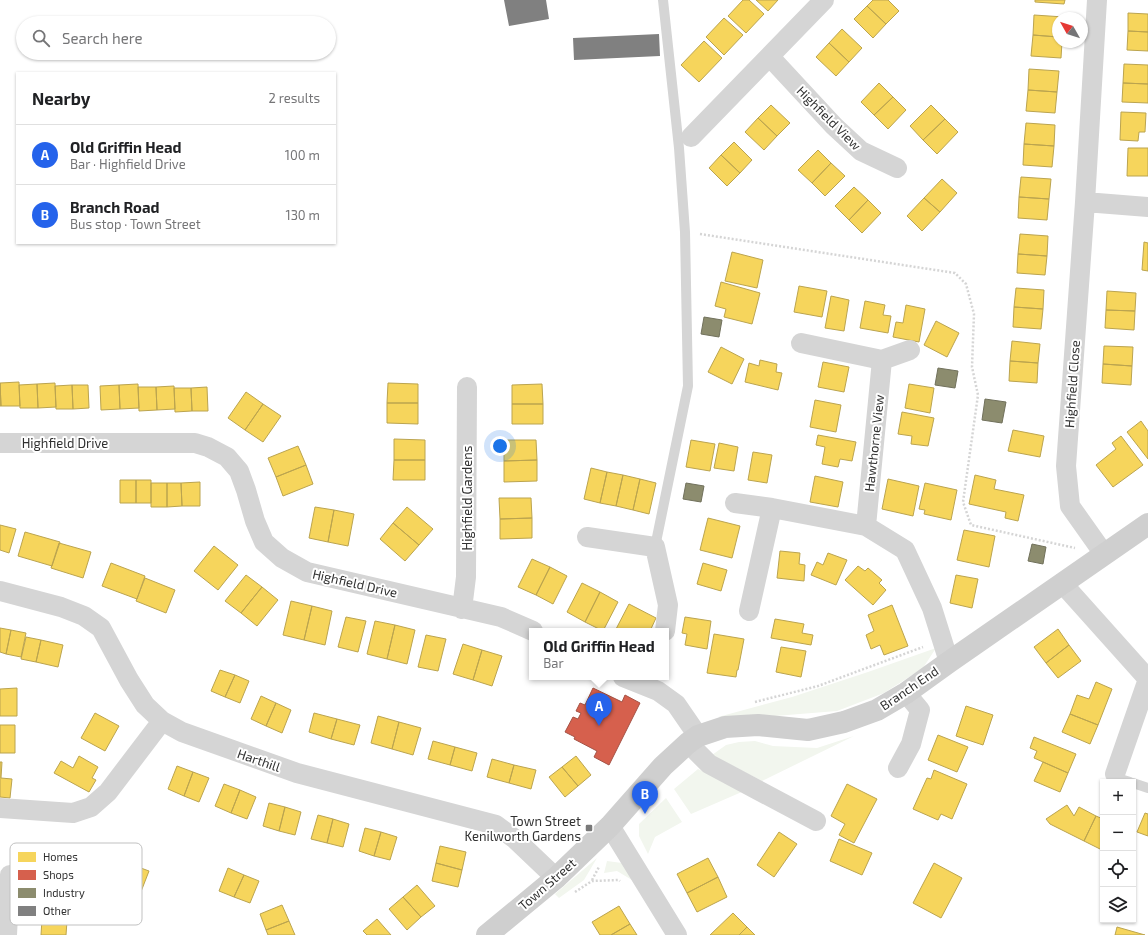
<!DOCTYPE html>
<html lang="en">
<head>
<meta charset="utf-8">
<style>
	body { margin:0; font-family:"Exo 2",sans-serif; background:#f6f6f6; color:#202124 }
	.controls { position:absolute; right:12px; bottom:12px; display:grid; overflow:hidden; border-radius:0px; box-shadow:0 1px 3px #0004 }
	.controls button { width:36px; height:36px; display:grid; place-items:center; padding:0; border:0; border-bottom:1px solid #e0e0e0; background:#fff; color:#202124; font:20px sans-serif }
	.compass { position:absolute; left:1052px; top:12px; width:36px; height:36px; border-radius:50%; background:#fff; box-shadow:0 1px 3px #0004; rotate:309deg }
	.you { position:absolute; left:500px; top:446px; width:14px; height:14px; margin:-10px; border:3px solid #fff; border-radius:50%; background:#1a73e8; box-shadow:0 0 0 6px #1a73e833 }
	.badge { display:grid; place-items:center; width:26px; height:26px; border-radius:50%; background:#2563eb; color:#fff; font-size:13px; font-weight:700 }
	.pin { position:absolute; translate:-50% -33px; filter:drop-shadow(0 1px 2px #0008) }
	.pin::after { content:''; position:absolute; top:21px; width:14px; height:12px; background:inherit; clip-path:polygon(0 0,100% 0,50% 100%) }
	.popup { position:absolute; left:529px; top:628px; width:140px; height:52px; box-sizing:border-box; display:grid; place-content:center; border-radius:0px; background:#fff; filter:drop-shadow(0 1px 3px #0005); font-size:13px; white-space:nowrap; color:#757577 }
	.popup b { font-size:15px; color:#202124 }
	.popup::after { content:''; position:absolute; left:50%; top:100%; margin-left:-8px; border:8px solid transparent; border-top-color:#fff }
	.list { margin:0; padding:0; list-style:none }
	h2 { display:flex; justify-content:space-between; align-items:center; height:52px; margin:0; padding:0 16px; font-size:17px }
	h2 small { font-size:13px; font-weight:400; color:#757577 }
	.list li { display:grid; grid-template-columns:26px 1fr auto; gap:12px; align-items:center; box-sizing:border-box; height:60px; padding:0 16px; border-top:1px solid #e0e0e0 }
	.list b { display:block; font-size:15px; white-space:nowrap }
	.list p { margin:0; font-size:13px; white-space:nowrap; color:#757577 }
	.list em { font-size:13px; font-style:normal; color:#757577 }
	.icon { flex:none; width:22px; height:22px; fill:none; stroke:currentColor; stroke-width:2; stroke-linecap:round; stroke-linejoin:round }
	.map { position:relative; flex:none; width:1148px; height:935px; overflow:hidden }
	.search { position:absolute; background:#fff; box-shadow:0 1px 3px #0004; left:16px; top:16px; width:320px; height:44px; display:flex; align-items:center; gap:10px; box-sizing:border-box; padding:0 14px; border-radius:22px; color:#757577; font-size:15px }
	.panel { position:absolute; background:#fff; box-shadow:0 1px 3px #0004; left:16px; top:72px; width:320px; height:172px; border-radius:0px }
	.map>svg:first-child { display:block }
	.green { fill:#f2f6ee }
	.homes { fill:#f6d55c; stroke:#bba44f }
	.shops { fill:#d6604d; stroke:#a45245 }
	.industry { fill:#8c8c6e; stroke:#71715c }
	.building { fill:#808080 }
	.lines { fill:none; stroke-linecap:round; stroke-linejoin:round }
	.path { stroke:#d5d5d5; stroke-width:2.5; stroke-dasharray:2 2; stroke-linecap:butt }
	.lane { stroke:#d5d5d5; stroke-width:10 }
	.street { stroke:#d5d5d5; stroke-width:20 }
	.secondary { stroke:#cfcfcf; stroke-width:22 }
	.poi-dot { fill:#797979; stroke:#fff; stroke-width:1.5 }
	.labels { text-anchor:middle; stroke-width:4; stroke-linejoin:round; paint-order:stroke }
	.street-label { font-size:13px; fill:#313131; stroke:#fff }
	.poi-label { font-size:13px; fill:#313131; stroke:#fff; text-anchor:end }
	.key { fill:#fff; stroke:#c1c1c1; stroke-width:1 }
	.key-label { font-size:11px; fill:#313131 }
</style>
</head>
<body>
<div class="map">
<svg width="1148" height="935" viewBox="0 0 1148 935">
	<rect width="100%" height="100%" fill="#fff"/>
	<path class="green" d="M936,648L923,668L884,693L837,711L775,716L718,717L792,697L868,672Z
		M854,736L762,781L712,755L726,745L739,742L755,741L773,746L817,748Z
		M698,769L744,791L691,814L674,789Z
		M666,798L682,822L655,837L648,854L639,836V824Z
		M597,858L584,880L559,898L555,894Z
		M607,861L622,863L637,883L617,871L604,873Z"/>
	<path class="homes" d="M743,0H749L764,14L746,33L728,16Z
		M756,0H778L768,11Z
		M873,0H888L899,11L886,24L867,6Z
		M1035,0H1065L1064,4L1035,2Z
		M867,6L886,24L873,38L854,19Z
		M1128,13L1148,14V32L1128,31Z
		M1034,15L1064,17V18H1058V37L1033,35Z
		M724,18L743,35L724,55L706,37Z
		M842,29L862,48L849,62L829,43Z
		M1128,31L1148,32V51L1127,50Z
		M1033,35L1058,37V42H1062L1061,58L1031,56Z
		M704,41L722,58L699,82L681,65Z
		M829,43L849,62L836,76L816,57Z
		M1124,64L1148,65V84L1123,83Z
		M1029,69L1059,71L1057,92L1028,90Z
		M879,83L893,97L874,115L861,102Z
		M1123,83L1148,84V103L1122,102Z
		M1028,90L1057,92L1055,113L1026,111Z
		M893,97L906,110L888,129L874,115Z
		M771,105L790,123L777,136L758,118Z
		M931,105L945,119L923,140L910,126Z
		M1121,112L1146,113L1145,132H1139L1138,141L1120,140Z
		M758,118L777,136L764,150L745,132Z
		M945,119L958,132L937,154L923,140Z
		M1026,123L1055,125L1054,146L1024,144Z
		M734,142L752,160L740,173L721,155Z
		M1024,144L1054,146L1052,167L1023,165Z
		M1128,148H1148V176H1127Z
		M818,150L831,163L812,183L798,170Z
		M721,155L740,173L727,186L709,168Z
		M831,163L845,176L825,196L812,183Z
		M1021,177L1051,179L1049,199L1019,197Z
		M942,179L957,193L940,212L924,198Z
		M854,187L868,200L849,220L835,206Z
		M1019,197L1049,199L1047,220L1018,218Z
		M924,198L940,212L922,231L907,216Z
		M868,200L881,213L862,233L849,220Z
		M1020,234L1048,236L1047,256L1018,254Z
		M1144,242L1148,243V271L1142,270Z
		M732,252L763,260L757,288L725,281Z
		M1018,254L1047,256L1045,275L1017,273Z
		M721,282L760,293L752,324L724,317L726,309L715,306Z
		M799,286L827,291L822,317L794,312Z
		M1016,288L1044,290L1043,309L1014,307Z
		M1107,291L1136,293L1135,311L1106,310Z
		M831,296L849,300L844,331L825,328Z
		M865,301L885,305L883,315L891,316L888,333L860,328Z
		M906,305L925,309L919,342L893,337L896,322L903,323Z
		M1014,307L1043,309L1041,329L1013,327Z
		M1106,310L1135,311L1134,330L1105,328Z
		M936,321L959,333L947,357L924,345Z
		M1012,341L1040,344L1038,363L1010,361Z
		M1104,346L1133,347L1132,366L1103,364Z
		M721,347L744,359L732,384L708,372Z
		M760,360L777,364L776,372L782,373L778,390L745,382L749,363L759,366Z
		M1010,361L1038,363L1037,383L1009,381Z
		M823,362L849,367L844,392L818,387Z
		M1103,364L1132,366L1131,385L1102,383Z
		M19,382L20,406H1L0,383Z
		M0,383L1,406H0Z
		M55,383L56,407L38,408L37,384Z
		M388,383L418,384V403H387Z
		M37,384L38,408H20L19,385Z
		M138,384L139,408L120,409L119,385Z
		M542,384L543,404H512V385Z
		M909,384L934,388L930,413L905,408Z
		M72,385H88L89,408L73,409Z
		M72,385L73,409H56L55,386Z
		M119,385L120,409L101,410L100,386Z
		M174,386L175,409L157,410L156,387Z
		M138,387H156L157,410L139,411Z
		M207,387L208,411H192L191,388Z
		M174,388H191L192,411L175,412Z
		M246,392L263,404L245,430L228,418Z
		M815,400L841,405L836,432L810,427Z
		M387,403H418V424L387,423Z
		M263,404L281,416L263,442L245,430Z
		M512,404H543V424H512Z
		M902,412L934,418L928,446L911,444L912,436L898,434Z
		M1141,421L1148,431V459L1127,432Z
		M1013,430L1044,436L1040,457L1008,451Z
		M818,435L856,442L852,461L840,459L838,467L822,464L825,447L816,445Z
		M1121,436L1143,465L1113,487L1096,465L1116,449L1112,443Z
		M394,439L425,440V460H394Z
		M504,440H536L537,460L504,461Z
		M691,440L715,444L710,471L686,467Z
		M719,443L738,447L734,471L714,468Z
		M298,446L306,465L276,477L268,458Z
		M753,452L772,455L767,483L748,480Z
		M394,460H425V480H393Z
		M537,460V481L504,482V461Z
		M306,465L313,484L283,496L276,477Z
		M591,468L607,472L600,503L584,499Z
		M607,472L623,475L616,506L600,503Z
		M623,475L640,479L633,510L616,506Z
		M975,475L996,480L994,489L1024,495L1018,521L1005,518L1006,512L969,504Z
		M815,476L843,482L838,507L810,502Z
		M640,479L656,483L649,514L633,510Z
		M888,479L919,486L913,516L882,509Z
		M120,480H136V503H120Z
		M136,480H151V503H136Z
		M200,482V506H182L181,483Z
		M151,483H167V507H151Z
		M167,483H181L182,506L167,507Z
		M925,483L957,490L951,520L924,514L925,510L919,509Z
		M499,498H531L532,518L500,519Z
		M315,507L334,510L328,542L309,538Z
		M407,507L433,529L419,545L393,523Z
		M334,510L354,514L348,546L328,542Z
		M532,518V538L500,539V519Z
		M708,518L740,526L732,558L700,550Z
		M393,523L419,545L405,561L380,539Z
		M0,525L16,529L9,553L0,550Z
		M964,530L995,536L989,567L957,560Z
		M25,532L60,542L52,566L18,556Z
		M59,543L91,552L83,578L51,568Z
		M214,546L238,565L218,590L194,571Z
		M780,551L800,553L799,564L805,565L804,581L777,578Z
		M828,553L847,560L836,585L811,575L817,562L823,565Z
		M532,559L550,567L536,595L518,587Z
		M111,563L145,576L137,599L102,586Z
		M703,563L727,570L721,591L697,584Z
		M858,566L865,571L868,568L882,580L879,583L886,590L873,605L845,580Z
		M550,567L567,576L553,604L536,595Z
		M246,575L262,587L241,613L225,601Z
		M956,575L978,579L972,608L950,603Z
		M145,578L175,590L166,613L136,601Z
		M582,583L600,592L585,622L567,612Z
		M262,587L278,600L257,626L241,613Z
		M600,592L618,602L603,631L585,622Z
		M291,601L312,606L304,640L283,635Z
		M629,604L656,618L650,631H615Z
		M892,605L908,646L884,655L880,645L871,649L866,635L874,631L868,615Z
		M312,606L332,611L325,645L304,640Z
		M346,617L366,621L358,652L338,647Z
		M685,617L711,621L707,649L685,645L687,634L682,633Z
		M775,619L804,624L802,633L813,635L811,645L771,638Z
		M375,621L395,625L387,659L367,654Z
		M395,625L415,630L407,664L387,659Z
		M0,628L11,630L6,654L0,652Z
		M1058,629L1069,645L1046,663L1034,647Z
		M11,630L26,633L21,657L6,654Z
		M714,634L744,639L738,670H737L736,677L707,673Z
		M426,635L446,639L438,671L418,667Z
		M26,637L41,640L36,662L21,659Z
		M41,640L63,645L58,667L36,662Z
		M463,644L482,650L473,680L453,674Z
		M1069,645L1081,661L1058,678L1046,663Z
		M781,647L806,651L801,677L776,672Z
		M482,650L502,656L492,686L473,680Z
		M220,670L235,675L225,697L211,691Z
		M235,675L249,681L240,703L225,697Z
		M1096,682L1112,689L1098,725L1070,714L1077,695L1089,699Z
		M17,688V716H0V689Z
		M261,696L276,703L266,726L251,719Z
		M276,703L291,710L282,733L266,726Z
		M966,706L993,715L983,745L956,736Z
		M95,713L119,726L105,751L81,738Z
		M314,713L337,719L331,739L309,732Z
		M1070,714L1098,725L1090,744L1062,732Z
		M378,716L399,722L392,749L371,743Z
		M337,719L360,725L354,745L331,739Z
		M399,722L421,728L413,755L392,749Z
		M0,725H15V753H0Z
		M938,735L968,747L957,772L928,760Z
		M1034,737L1076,754L1068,773L1034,758L1037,751L1030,748Z
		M433,741L455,747L450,765L428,759Z
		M455,747L477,753L472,771L450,765Z
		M79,756L98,767L92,778L96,780L89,792L54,773L61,761L73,768Z
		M576,756L591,775L578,786L562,767Z
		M492,759L514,765L509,783L487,777Z
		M0,762H2L1,778L12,779L10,798L0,797Z
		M1043,762L1068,773L1060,792L1034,781Z
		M514,765L536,770L531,789L509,783Z
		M177,766L193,772L184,796L168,789Z
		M562,767L578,786L565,797L549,777Z
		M934,770L967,784L952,819L941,814L938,820L913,809L927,778L931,779Z
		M193,772L209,778L199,802L184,796Z
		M224,784L240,790L231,813L215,806Z
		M847,784L877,799L854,843L839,835L845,824L831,816Z
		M240,790L256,797L247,819L231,813Z
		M269,803L285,807L279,831L263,826Z
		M1067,805L1074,816L1079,807L1096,816L1084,841L1050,824L1046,819Z
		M285,807L301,812L295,835L279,831Z
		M1145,813L1148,814V836L1137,832Z
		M318,815L333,819L327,843L311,839Z
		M1096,816L1103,819V847L1102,850L1084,841Z
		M333,819L349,824L343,847L327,843Z
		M365,828L381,832L374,856L359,851Z
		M381,832L397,837L390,860L374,856Z
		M779,832L797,844L774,877L757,865Z
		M839,839L872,853L862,875L830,861Z
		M440,846L466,852L462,870L436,863Z
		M708,858L718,877L687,893L677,874Z
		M122,861L149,871L137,902L125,897L117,917L86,905L100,870L116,876Z
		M436,863L462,870L458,887L432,881Z
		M934,863L962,878L941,918L913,903Z
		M228,868L244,875L234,897L219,891Z
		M244,875L259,881L250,903L234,897Z
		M718,877L727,897L697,912L687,893Z
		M417,885L435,906L421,917L403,897Z
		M403,897L421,917L407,930L389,909Z
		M44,901L69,903L67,921L42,919Z
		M282,905L289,921L266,930L260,914Z
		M619,906L630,924L611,935H600L592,922Z
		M733,913L747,927L739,935H710Z
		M42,919L67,921L66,935H41Z
		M377,919L391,935H367L363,931Z
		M289,921L295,935H268L266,930Z
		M630,924L637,935H611Z
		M747,927L755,935H739Z
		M1117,927L1145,935H1115Z"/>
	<path class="shops" d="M593,688L622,702L625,695L640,703L609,765L594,757L597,751L574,739L575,737L565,732L573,717L578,719L581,713L576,711L580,703L585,705Z"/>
	<path class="industry" d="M704,317L722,320L719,337L701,334Z
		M938,368L958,371L955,388L935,385Z
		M985,399L1006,402L1002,423L982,420Z
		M686,483L704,486L701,502L683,499Z
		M1032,544L1046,547L1043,564L1028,561Z"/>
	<path class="building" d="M504,0H546L549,19L509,26Z
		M659,34L660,56L574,60L573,38Z"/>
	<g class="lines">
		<path class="path" d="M700,234L955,273L966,284L974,314L972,367L978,395L963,502L971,525L1075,548
			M755,702L818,686L923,647
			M592,880L599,867
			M575,892L592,881L619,880L620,881"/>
		<path class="lane" d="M655,547L688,386L685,232L679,148L663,0
			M1115,774L1117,778L1130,782
			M1133,783L1148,788"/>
		<path class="street" d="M1097,0L1085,202L1066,466L1070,506L1104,554
			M770,57L834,126L861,151L897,168
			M691,137L824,0
			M1085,202L1148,207
			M801,343L882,360L866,526
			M882,360L910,350
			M0,443H195L208,447L227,457L239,471L246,490L255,521L264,542L282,558L307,572L501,617L533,631
			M735,503L772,508L866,526L905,550L932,608L949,662
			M587,537L655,547L668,605L665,631
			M1062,583L1148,679
			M0,591L61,607L84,616L101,628L129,680L145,705L162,721L182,732L297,773L496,825L515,839L556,878
			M462,609L466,577L467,387
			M749,611L772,508
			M623,677L658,691L676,704L698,736
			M688,743L709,764L816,821
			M898,768L911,744L920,710L906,693
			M1115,774L1148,679
			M0,808L73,813L91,807L108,792L162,721
			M610,826L677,935
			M7,935L10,875"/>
		<path class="secondary" d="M487,935L556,878L610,826L663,766L688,743L698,736L725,727L758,725L808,730L844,722L877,710L906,693L949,662L1148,524"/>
	</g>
	<rect class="poi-dot" x="585" y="824" width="8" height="8" rx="2"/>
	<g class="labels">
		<g class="street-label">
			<text transform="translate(829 118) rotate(45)" y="5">Highfield View</text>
			<text transform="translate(1072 384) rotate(-86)" y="5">Highfield Close</text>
			<text x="65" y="448">Highfield Drive</text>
			<text transform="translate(874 443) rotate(-84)" y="5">Hawthorne View</text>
			<text transform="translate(467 498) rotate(-90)" y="5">Highfield Gardens</text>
			<text transform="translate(355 583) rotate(13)" y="5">Highfield Drive</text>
			<text transform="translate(909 688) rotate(-34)" y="5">Branch End</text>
			<text transform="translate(259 760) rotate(19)" y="5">Harthill</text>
			<text transform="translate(547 884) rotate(-41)" y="5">Town Street</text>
		</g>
		<g class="poi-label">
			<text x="581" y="826">Town Street<tspan x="581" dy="15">Kenilworth Gardens</tspan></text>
		</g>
	</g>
	<rect x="10" y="843" width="132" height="82" rx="6" class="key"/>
	<rect x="18" y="852" width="18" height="10" fill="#f6d55c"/>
	<rect x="18" y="870" width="18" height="10" fill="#d6604d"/>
	<rect x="18" y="888" width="18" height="10" fill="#8c8c6e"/>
	<rect x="18" y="906" width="18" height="10" fill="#808080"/>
	<g class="key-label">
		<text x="43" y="861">Homes</text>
		<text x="43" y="879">Shops</text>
		<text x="43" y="897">Industry</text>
		<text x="43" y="915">Other</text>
	</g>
</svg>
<div class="controls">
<button>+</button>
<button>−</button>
<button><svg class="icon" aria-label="locate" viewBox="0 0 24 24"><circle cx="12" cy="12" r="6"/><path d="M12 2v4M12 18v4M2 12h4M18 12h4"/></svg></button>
<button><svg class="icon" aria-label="layers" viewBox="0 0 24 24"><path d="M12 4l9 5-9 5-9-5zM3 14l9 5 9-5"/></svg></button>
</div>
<svg class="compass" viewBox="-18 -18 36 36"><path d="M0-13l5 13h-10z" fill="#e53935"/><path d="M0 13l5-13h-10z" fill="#757577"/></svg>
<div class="you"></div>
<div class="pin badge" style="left:599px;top:726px">A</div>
<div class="popup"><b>Old Griffin Head</b>Bar</div>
<div class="pin badge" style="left:645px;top:814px">B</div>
<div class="search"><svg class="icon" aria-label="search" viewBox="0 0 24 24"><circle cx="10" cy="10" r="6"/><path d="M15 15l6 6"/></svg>Search here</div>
<section class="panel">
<h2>Nearby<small>2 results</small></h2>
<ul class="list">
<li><span class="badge">A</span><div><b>Old Griffin Head</b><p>Bar · Highfield Drive</p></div><em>100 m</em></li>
<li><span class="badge">B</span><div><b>Branch Road</b><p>Bus stop · Town Street</p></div><em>130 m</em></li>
</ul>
</section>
</div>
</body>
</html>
